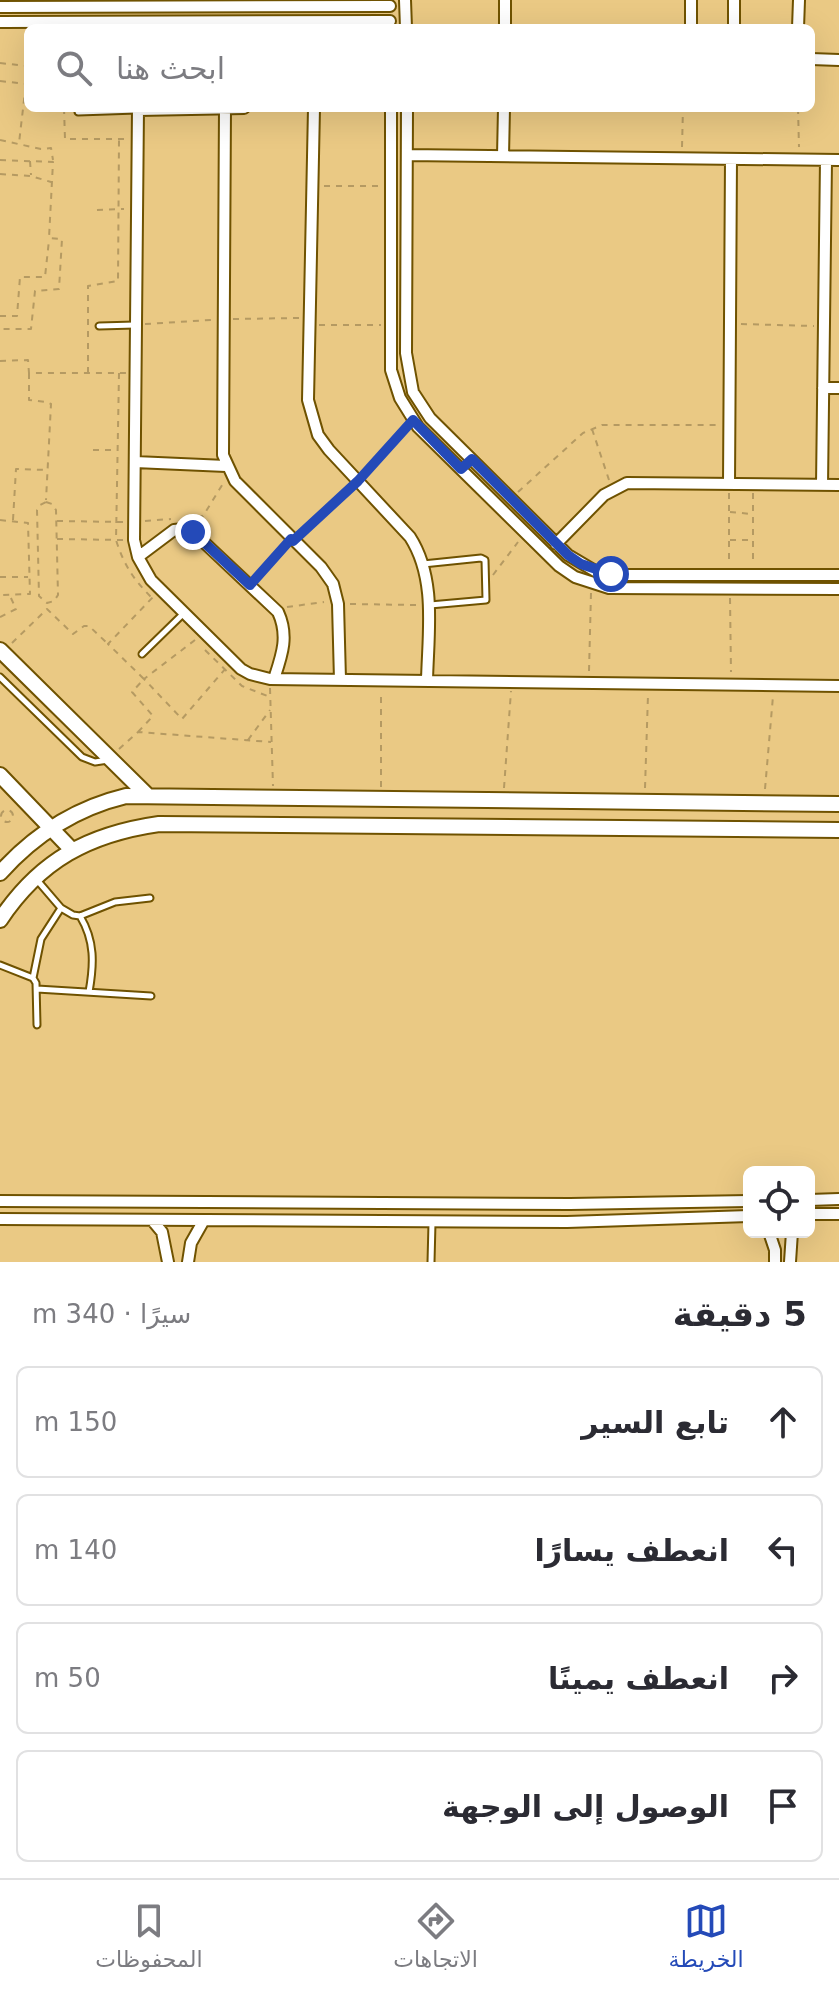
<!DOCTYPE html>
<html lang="ar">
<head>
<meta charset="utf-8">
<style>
	body { margin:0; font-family:"DejaVu Sans",Vazirmatn,sans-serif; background:#f7f7f7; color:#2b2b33; direction:rtl }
	.controls { position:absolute; right:24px; bottom:24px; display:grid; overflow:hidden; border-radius:12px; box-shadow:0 8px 32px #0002 }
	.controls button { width:72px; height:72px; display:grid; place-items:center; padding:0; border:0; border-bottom:2px solid #e1e1e2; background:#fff; color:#2b2b33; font:40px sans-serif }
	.stop { position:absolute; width:24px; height:24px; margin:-18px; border:6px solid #244ab8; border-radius:50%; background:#fff }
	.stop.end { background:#244ab8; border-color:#fff; box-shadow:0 2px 8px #0008 }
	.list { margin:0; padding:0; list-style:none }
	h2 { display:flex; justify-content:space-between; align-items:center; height:104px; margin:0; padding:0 32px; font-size:34px }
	h2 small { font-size:26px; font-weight:400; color:#7c7c81 }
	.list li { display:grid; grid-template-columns:52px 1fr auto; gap:24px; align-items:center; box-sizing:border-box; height:112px; margin:0 16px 16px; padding:0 16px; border:2px solid #e1e1e2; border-radius:12px }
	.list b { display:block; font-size:30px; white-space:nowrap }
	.list em { font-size:26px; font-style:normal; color:#7c7c81 }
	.icon { flex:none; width:44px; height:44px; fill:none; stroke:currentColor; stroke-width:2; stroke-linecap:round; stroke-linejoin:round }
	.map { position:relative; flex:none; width:839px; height:1262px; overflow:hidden; direction:ltr }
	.search { position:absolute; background:#fff; box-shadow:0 8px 32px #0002; left:24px; right:24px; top:24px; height:88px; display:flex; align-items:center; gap:20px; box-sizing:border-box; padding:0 28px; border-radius:12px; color:#7c7c81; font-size:30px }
	.sheet { height:616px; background:#fff }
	nav { display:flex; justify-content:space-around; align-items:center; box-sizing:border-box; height:112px; border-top:2px solid #e1e1e2; background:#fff; font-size:22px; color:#7c7c81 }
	nav a { display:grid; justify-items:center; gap:4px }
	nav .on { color:#244ab8 }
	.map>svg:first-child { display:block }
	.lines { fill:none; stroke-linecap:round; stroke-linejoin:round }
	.lane-casing { stroke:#6f5200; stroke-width:9 }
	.street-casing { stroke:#6f5200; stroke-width:14 }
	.secondary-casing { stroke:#6f5200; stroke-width:18 }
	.path { stroke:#b59a62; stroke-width:2; stroke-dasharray:6 6; stroke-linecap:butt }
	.lane { stroke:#fff; stroke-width:5 }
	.street { stroke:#fff; stroke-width:10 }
	.secondary { stroke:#fff; stroke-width:14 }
	.route { stroke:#244ab8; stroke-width:10 }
</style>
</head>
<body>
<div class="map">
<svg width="839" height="1262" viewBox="0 0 839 1262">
	<rect width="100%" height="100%" fill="#eac984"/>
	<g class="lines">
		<defs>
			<path id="lane" d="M78,112L137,110
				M99,326L135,325
				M423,564L481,558L485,560L486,600L430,605
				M142,654L184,613
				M0,677L82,757L95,762L108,760
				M37,880L61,908L73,915L80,916L115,902L150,898
				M80,916C95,941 94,964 89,992
				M0,965L33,978L36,983L37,1025
				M33,978L41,939L61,908
				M37,989L151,996
				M431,1262L432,1223"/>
			<path id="street" d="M405,0L406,28
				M0,7L390,6
				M0,22L390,21
				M505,28V0
				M691,28V0
				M734,28V0
				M798,28L799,0
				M811,59L839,60
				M138,108L134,540L138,557L151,580L241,669L250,674L270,679L839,686
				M225,108L223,455L235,481L321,567L333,584L338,604L340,680
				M314,108L308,400L318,435L329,450L410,537C437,579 428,633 427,681
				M391,108V370L400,398L418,427L559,566L575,577L609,588L839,589
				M407,108L406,353L413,392L430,418L568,555L595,571L627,575H839
				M138,110L244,108
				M407,155L839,160
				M503,156L504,108
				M823,388H839
				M135,462L226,466
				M729,484L731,159
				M822,485L826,160
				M556,544L604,495L627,483L839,485
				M138,557L174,530L184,529L193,532L278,612C289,636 282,655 274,679
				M809,1200L839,1199
				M0,1201L570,1204L749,1201
				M809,1214H839
				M0,1219L567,1222L749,1216
				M152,1220L162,1232L168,1262
				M769,1232L775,1250V1262
				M188,1262L191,1243L204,1220
				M790,1262L792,1232"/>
			<path id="secondary" d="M0,650L147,795
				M0,775L72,850
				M0,873C34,835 76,808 126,796L839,804
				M0,920C40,860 89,834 159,824L839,830"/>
		</defs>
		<use href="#lane" class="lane-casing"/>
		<use href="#street" class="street-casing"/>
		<use href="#secondary" class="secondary-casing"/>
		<path class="path" d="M0,63L28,66L19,143
			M0,81L28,84
			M64,108L65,139H129
			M798,108L799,147
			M0,140L41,149L51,148L53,160
			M682,147L683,108
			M0,160L53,162L49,238L62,239L59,289L35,291L31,329H0
			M30,161L31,175
			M0,174L31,176L51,182
			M324,186H381
			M97,210L124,209
			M0,316H17L20,277H45L49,240
			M233,319L299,318
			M145,324L211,320
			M741,324L814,326
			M319,325H381
			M0,361L28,360L29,373H126
			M29,373V400L47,402L51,404L46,500
			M88,373V286L118,281L119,139
			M119,373L116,540C124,565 133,579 152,598
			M592,429L609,480
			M93,450H118
			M366,471L405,429
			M518,492L583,433L602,425H719
			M729,493V563
			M753,493V563
			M46,502L52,504L56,510L58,595L54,601L47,603L39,596L37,510L40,505Z
			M730,512L752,514
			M185,518L203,516
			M0,520L28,523L30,594L0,595
			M13,520L16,469L47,470
			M57,521L123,522
			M145,521L171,519
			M200,521L224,482
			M303,532L351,487
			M57,539L123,540
			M730,540H752
			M493,575L518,542
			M0,577H28
			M257,577L285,546
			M730,598L731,672
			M350,604L416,605
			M287,607L324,602
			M0,617L16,609L10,596
			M195,640L144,679L182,719L226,668
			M12,643L47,609L73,634L84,626H89L107,643
			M205,650L242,686L270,697
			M589,671L591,593
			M270,688L273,786
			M138,732L153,716L132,692L144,679L108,644L153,597
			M248,740L270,710
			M119,749L138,732L271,742
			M381,787V693
			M504,788L511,691
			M645,788L648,695
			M765,789L773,696
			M1 816a6 6 0 1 1 12 0a6 6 0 1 1-12 0Z"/>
		<use href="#lane" class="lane"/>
		<use href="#street" class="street"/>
		<use href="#secondary" class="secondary"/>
	</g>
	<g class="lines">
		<path class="route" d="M193,532L250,585L291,539L293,541L358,481L413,420L461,469L472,459L568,555L581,564L611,574"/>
	</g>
</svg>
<div class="controls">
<button><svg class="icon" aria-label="locate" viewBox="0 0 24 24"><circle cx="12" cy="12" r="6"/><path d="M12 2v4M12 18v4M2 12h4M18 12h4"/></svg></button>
</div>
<div class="stop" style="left:611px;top:574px"></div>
<div class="stop end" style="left:193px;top:532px"></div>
<div class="search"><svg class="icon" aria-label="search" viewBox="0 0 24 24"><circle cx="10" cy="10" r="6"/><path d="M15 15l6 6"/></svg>ابحث هنا</div>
</div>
<section class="sheet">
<h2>5 دقيقة<small>سيرًا · 340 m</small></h2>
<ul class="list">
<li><svg class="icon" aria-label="ahead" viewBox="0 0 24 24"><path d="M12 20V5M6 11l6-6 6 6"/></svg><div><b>تابع السير</b></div><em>150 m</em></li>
<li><svg class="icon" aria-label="left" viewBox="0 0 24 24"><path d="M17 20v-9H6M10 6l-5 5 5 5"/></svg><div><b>انعطف يسارًا</b></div><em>140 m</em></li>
<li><svg class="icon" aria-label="right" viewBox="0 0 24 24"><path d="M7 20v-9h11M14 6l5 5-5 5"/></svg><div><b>انعطف يمينًا</b></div><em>50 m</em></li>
<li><svg class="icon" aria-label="arrive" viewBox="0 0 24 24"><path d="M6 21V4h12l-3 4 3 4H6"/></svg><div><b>الوصول إلى الوجهة</b></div></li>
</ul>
</section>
<nav>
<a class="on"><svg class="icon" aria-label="map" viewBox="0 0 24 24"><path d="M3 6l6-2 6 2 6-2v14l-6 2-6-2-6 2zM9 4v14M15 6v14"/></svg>الخريطة</a>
<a><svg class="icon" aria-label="directions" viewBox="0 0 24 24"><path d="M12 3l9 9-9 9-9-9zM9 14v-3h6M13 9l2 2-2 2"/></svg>الاتجاهات</a>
<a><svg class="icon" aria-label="saved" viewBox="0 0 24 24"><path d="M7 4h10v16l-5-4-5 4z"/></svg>المحفوظات</a>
</nav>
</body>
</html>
